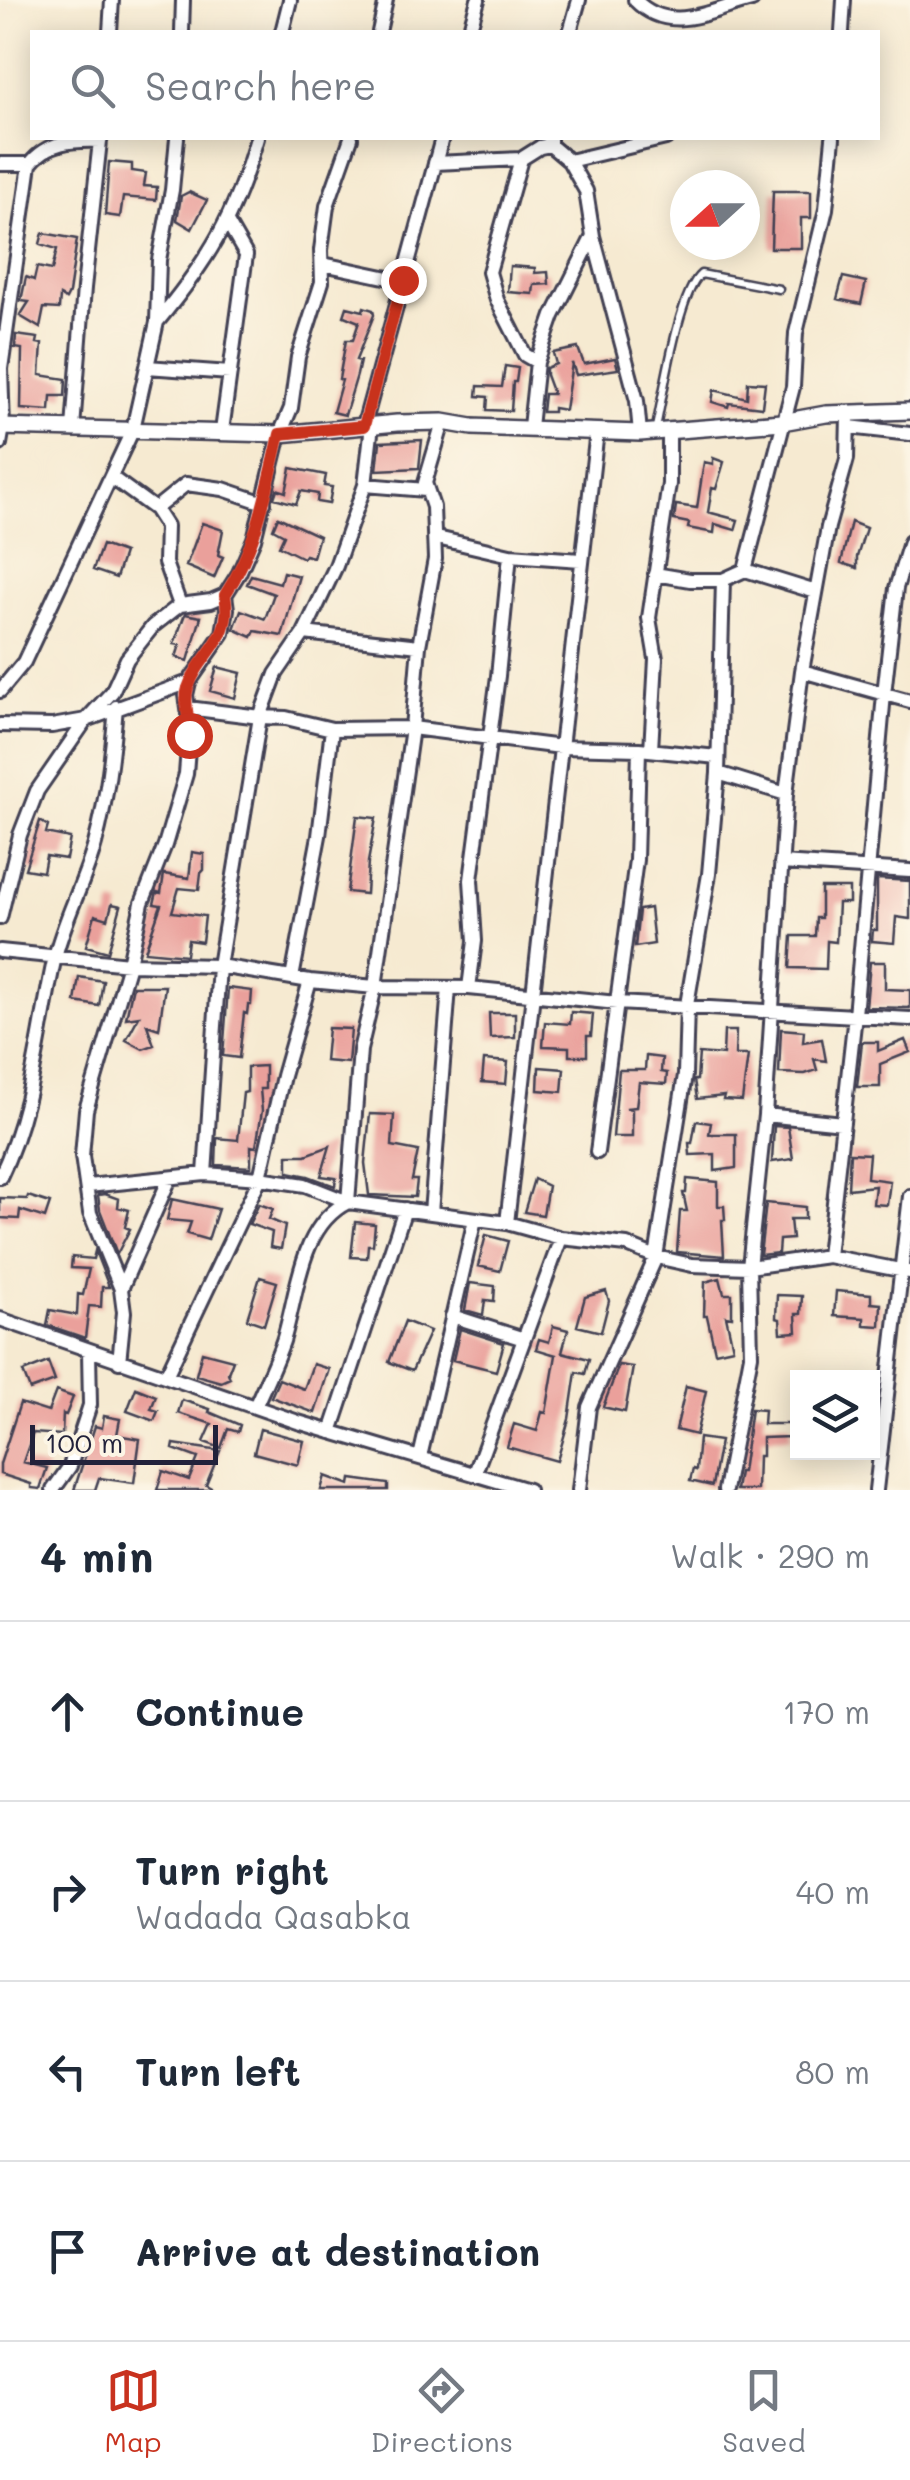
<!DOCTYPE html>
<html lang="en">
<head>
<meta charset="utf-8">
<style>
	body { margin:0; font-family:Mali,sans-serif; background:#f6f6f7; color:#1f2937 }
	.controls { position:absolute; right:30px; bottom:30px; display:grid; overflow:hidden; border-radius:0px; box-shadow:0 5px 25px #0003 }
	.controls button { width:90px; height:90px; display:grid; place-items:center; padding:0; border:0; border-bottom:2px solid #e0e1e3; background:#fff; color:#1f2937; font:50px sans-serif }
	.compass { position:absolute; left:670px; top:170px; width:90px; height:90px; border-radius:50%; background:#fff; box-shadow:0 5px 25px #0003; rotate:249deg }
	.scale { position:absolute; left:30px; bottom:25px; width:188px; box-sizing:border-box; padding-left:10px; border:5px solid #22223b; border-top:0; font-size:28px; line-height:35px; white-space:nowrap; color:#22223b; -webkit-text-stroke:8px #fcf5e5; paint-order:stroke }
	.stop { position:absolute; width:30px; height:30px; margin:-22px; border:8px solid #c8321e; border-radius:50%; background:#fff }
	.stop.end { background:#c8321e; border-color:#fff; box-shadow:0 2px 10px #0008 }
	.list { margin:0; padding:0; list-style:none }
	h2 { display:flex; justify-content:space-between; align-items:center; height:130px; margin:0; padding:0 40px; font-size:42px }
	h2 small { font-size:32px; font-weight:400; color:#747a83 }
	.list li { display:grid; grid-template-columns:65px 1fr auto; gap:30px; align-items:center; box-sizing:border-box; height:180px; padding:0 40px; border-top:2px solid #e0e1e3 }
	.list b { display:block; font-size:38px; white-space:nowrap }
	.list p { margin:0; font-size:32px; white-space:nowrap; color:#747a83 }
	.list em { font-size:32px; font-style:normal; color:#747a83 }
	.icon { flex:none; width:55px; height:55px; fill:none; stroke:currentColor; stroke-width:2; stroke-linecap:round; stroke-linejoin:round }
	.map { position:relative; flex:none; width:910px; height:1490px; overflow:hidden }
	.search { position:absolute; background:#fff; box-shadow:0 5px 25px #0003; left:30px; right:30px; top:30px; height:110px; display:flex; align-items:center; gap:25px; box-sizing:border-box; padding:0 35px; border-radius:0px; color:#747a83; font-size:38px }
	.sheet { height:850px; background:#fff }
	nav { display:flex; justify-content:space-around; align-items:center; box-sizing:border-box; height:140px; border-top:2px solid #e0e1e3; background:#fff; font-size:28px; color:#747a83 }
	nav a { display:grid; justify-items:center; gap:5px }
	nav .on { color:#c8321e }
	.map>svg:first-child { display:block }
	.building { fill:#eaa09b }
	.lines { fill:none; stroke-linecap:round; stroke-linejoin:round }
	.service-casing { stroke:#424052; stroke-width:11 }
	.minor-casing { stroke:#424052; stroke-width:18 }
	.tertiary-casing { stroke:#424052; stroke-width:20 }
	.service { stroke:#fff; stroke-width:6 }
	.minor { stroke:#fff; stroke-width:12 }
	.tertiary { stroke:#fff; stroke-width:15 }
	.route { stroke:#c8321e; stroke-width:12 }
</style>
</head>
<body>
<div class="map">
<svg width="910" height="1490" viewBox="0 0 910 1490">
	<rect width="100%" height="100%" fill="#fcf5e5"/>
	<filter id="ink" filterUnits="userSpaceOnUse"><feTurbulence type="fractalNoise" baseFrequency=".01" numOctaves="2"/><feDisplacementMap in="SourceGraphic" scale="20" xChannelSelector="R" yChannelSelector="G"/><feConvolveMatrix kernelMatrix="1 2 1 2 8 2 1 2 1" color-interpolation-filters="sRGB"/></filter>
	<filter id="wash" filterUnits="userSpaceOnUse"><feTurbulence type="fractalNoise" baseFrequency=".0048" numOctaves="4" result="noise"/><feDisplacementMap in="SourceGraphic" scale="40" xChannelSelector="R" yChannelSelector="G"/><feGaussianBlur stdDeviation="2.25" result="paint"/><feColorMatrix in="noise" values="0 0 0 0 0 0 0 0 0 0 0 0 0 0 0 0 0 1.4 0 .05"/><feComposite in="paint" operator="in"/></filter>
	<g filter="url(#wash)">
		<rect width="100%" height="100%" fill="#f6ead1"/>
		<g id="blocks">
			<path class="building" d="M109,162L132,164V171L146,173L144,186L157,187L156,200L123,197L120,217L105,215Z
				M773,191H811V218H801V248H771Z
				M189,192L207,200L192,229L177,220L181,196Z
				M43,233L77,239L69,293L66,299L60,296L59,309L44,308L40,328L20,316L29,302L21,301L26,277L34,280L37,267L52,270L57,249L40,244Z
				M510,266L535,268V273L548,272L549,284L534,285L533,294L508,292Z
				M843,277L866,282L861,304L837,299Z
				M347,307L363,311L364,307L373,310L374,315L356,360L360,361L357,375L345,415L333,412L342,380L339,379L346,340H353L359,322L344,316Z
				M16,335L38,338L37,343L42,344L40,375L66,379L65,396H51L50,411L21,409L22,349L15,348Z
				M578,348L584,364L615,358L618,369L576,375L572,363L565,410L553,408V412H542L544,394H553L546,375V368L556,364L553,353Z
				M505,366L518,368L516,382H513L511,411L487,410L488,397L477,396L478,386L502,387Z
				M748,382L765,383L762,407L729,403L728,407L712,402L714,390L747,398Z
				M422,440L419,468L377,470L380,442Z
				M713,458L724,462L716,489L712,488L708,512L738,520L735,530L715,524L714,533L688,528L689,523L674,520L676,505L697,508L704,462L713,464Z
				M291,468L326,475L324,486L332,487L329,504L317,502L318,494L301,491L296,504L274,498L277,489L286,492Z
				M278,517L319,536L313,557L305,555L303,558L279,546L284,535L273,529Z
				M851,522L866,528L857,557V568L841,563Z
				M202,523L223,530L218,555L223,557L214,578L186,566Z
				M102,545L124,553L116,578L93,570Z
				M283,572L299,576L282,636L255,631L252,637L234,629L241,610L265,619L274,594L247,584L251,575L280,583Z
				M185,614L201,617L188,661L176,657L180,645L174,644Z
				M217,667L241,673L235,698L210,691Z
				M357,816L376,818L368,862L366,894L347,892Z
				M40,821L48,826L46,833L70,838L66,859L46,856L43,872L25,869Z
				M192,852L204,854V870L201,873L199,890L179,888L172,912L205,916L202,942L188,940L186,955L145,951L161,905L154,904L157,892L161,893L164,874L189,878Z
				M877,879L910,881V919L896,917L894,943L872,941L873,930H877Z
				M821,888H849V903H838L836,942L827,941L826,969L790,968L792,936H815L816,918H821Z
				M112,904L121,906L108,952L86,946L95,915L108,919Z
				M650,908L654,944L635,947L639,910Z
				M870,962H885V989L910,990V1008L866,1007Z
				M79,977L103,981L99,1006L75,1002Z
				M133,986H165L159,1029L147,1025L154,1045L143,1049L126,1040L139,1016L126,1018Z
				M228,988L252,991L251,1005H248L247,1014L244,1013L239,1058L223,1056Z
				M571,1012L593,1014L591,1036H587V1056H569V1047L543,1046L545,1022L570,1024Z
				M489,1013H515V1037L490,1038Z
				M328,1028L351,1029L348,1063L325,1061Z
				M781,1029L804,1031L803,1042L822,1039L826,1061L814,1059L817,1070L805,1074L779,1073Z
				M724,1031H736L735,1055H748L742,1101L723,1100L724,1096L697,1099L694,1080H697L699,1053L723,1055Z
				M905,1040L910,1052L880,1064V1087H857L862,1042H878V1051Z
				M646,1056L662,1058L661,1072L667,1073L666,1084L639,1082L636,1107L626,1108L632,1109V1137H613L619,1070H645Z
				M484,1060L508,1062L506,1084L482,1082Z
				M265,1066V1089H260L262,1111L256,1147L251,1146V1167L216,1165L217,1138L238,1140L243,1093L247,1092V1067Z
				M539,1067L564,1069L562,1092L538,1090Z
				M370,1114L394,1115L392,1146L418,1151L412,1180H417L415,1197L369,1195L365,1163Z
				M696,1121L711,1123L709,1134H736V1168L715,1171V1154L690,1155L689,1143H692Z
				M774,1126L788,1127L793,1159L772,1162Z
				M330,1146L321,1176L336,1178L335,1186L308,1176L288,1172V1155H306Z
				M850,1153L869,1154L867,1178L890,1181L887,1205L873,1204L875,1186L848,1189Z
				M534,1179L548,1186L543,1215L524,1212Z
				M687,1179L718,1182V1206H724L725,1220H722L724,1256L677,1252L680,1211H687L683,1193H686Z
				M105,1194L119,1199L118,1207L129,1210L125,1227L130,1229L117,1254L100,1210L98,1195Z
				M28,1196L50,1203L45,1218L20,1210L19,1219L0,1218V1198L27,1199Z
				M172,1199L218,1209L208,1240L187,1234L191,1222L167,1220Z
				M766,1203L805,1207V1219H790L792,1239L779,1240L778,1253L760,1255Z
				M259,1204L273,1209L269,1219L285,1226L281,1249L270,1247L272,1232L249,1224Z
				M355,1222L375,1224L373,1245H368L367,1258L351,1257Z
				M486,1235L508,1241L500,1271L478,1266Z
				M95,1251L109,1287H102L101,1307L89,1306L85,1338L47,1325L50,1310L77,1315L78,1294L83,1295L89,1269L71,1268L72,1257L93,1259Z
				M260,1277L277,1282L264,1325L247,1319Z
				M720,1278L724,1294H732V1317L726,1316L733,1348L715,1352L707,1316H704L705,1282Z
				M470,1283L495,1286L494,1301L485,1300L483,1315L465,1310Z
				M606,1291L609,1301L601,1332L577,1326L585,1297Z
				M836,1291L871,1294V1303L881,1304L880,1326L864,1325V1318L834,1316Z
				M777,1295L802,1296L801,1314H796L797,1332L781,1333L780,1319L776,1318Z
				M405,1321L430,1331L412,1371L389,1362Z
				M553,1326L568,1330L562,1352L589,1359L585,1374L576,1372L569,1419L557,1461L507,1447L514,1424L537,1431L542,1412L546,1413L556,1355L536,1349L539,1339L549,1342Z
				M460,1329L504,1343L496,1371L453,1360Z
				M202,1352L233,1360L228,1373L230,1378L221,1382L196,1375Z
				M48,1362L55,1381L30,1390L23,1372Z
				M313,1364L329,1369L315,1413L271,1397L279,1379L304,1389Z
				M619,1365L633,1367L625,1412L603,1407Z
				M686,1386L706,1391L696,1435L676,1430Z
				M136,1388L156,1396L151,1409L158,1411L154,1421L127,1411Z
				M56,1391L73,1397L66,1415L63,1414L62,1435L33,1433L23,1462L47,1468L40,1489L31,1488V1484L0,1474V1464L20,1403L48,1412Z
				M182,1400L210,1409L209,1412L240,1425L238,1432L228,1429L221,1448L204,1442L212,1424L178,1413Z
				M751,1409L764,1410L763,1424H790L791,1437L762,1438V1456H758L757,1490H736L739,1472H742Z
				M104,1416L120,1419L117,1435L140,1439L134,1483L99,1478L95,1490H74L95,1426L102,1428Z
				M260,1429L304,1441L298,1465L254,1453Z
				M699,1438L720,1441L712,1486L690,1481L693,1469L696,1470Z
				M174,1444L220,1451L206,1485L215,1490H157L163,1471L189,1480L198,1458L173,1449Z
				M325,1476L350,1485L351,1479L388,1484V1490H321Z"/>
		</g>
	</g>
	<g filter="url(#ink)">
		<use href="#blocks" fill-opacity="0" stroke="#424052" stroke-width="2.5"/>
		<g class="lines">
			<defs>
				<path id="service" d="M655,432C663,398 678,293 701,274L779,289"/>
				<path id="minor" d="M635,0C670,36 710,10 752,0
					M110,32L112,0
					M182,32L183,0
					M282,32L290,0
					M379,32L386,0
					M469,32L478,0
					M570,32L579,0
					M842,32L844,0
					M550,145L569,161L586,191L593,236L637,401L640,433
					M521,159L489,272L497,300L525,355L537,362
					M569,161L666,138
					M435,163L521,159L540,147L550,145V138
					M0,164H30L1,369L3,427L0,444
					M30,164C48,141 73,140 100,141L101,138
					M323,264L403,281
					M157,322C210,258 234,218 257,138
					M147,367L230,373
					M364,425L442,138
					M530,427L537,362L553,316L593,236
					M849,427L910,434
					M73,428L84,288L100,141
					M222,431L246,255L227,222
					M111,477L155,509L166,526L165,563L180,605
					M365,485L426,490
					M155,509L186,484L223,489L264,503
					M437,538L510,555L581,560
					M745,570L793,387L796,333L826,209L833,138
					M655,574L690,580H723L745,570L816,592
					M304,633L419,646
					M802,671L910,701
					M0,691L24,662L133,429L157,322L159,260L172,190L177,138
					M188,708L260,717L276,674L304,633L336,566L365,485L372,425
					M0,725L52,726L86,720L112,692L127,659L153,626L180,605L211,601L225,595L239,573L254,539L280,434L291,408L298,357L322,282L321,250L327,206L351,138
					M651,750L656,659L649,618L669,484V433
					M718,773L786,794
					M781,863L910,871
					M0,918L20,835L37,791L86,720L189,682
					M0,951L129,964L219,966L310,981L375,987L469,988L617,1003L910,1019
					M292,978L319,836L332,729L412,728L561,747L639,749L717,757
					M469,988L475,941L471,880L498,676L510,555
					M765,1115L843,1123
					M597,1152L636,860L639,749
					M205,1174L219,966L260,717L286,718L332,729
					M0,1177C33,1109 38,1034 54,961C63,921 84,884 95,844C107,799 112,754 116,707
					M88,1186L205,1174L260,1178L305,1185L348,1202L507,1223L561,1238L627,1245L656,1257L692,1265L749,1267L765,1115L786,794L802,671L828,527L847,459L848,415
					M431,1213L449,988
					M507,1223L597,431
					M828,1256L855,1015L884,694L896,588L910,542
					M121,1289L170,1178
					M452,1316L524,1339
					M0,1319L298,1422L528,1490
					M119,1362L124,1312L121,1289L90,1213L82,1156L86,1110L129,964L142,903L165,845L186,774L190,723L186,695L189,682L223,633L227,609L225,595
					M166,1376L260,1178L283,1076L310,981
					M255,1407C264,1386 275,1364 283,1341C298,1295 299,1226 348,1202L360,1050L375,987L412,728L419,646L435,559L433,507L425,483L443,422
					M331,1432L405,1209
					M420,1457L475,1219
					M475,1473L561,1238
					M53,1490L70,1466L90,1405L89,1351
					M579,1490L589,1407L656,1257L685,1075L687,1005L709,874L718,773L723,580
					M725,1490L751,1355L749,1267L828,1256L910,1272
					M876,1490L910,1196"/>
				<path id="tertiary" d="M0,427L280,434L397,423L443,422L472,427L640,433L782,422L826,414L910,411"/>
			</defs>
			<use href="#service" class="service-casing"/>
			<use href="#minor" class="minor-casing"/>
			<use href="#tertiary" class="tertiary-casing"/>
			<use href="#service" class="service"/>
			<use href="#minor" class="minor"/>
			<use href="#tertiary" class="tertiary"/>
		</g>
	</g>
	<g class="lines" filter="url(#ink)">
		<path class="route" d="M189,735C190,720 183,702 188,688C200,651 234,641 225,595C257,546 267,490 280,434L364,426L403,280"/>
	</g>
</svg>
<div class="controls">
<button><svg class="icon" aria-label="layers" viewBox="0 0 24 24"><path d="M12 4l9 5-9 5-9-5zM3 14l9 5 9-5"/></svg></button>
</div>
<svg class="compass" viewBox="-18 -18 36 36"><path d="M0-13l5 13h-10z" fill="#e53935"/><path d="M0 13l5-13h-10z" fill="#747a83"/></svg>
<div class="scale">100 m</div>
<div class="stop" style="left:189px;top:735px"></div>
<div class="stop end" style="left:403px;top:280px"></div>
<div class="search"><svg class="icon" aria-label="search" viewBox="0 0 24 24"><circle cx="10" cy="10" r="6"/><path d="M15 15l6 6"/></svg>Search here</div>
</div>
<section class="sheet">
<h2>4 min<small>Walk · 290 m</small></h2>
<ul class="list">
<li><svg class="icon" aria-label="ahead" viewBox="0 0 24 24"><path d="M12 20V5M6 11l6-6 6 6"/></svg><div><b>Continue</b></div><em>170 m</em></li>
<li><svg class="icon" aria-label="right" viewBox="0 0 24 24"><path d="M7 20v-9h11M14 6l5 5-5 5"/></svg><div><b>Turn right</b><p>Wadada Qasabka</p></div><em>40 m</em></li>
<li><svg class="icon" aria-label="left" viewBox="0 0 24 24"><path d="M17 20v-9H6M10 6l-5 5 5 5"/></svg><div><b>Turn left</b></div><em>80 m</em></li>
<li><svg class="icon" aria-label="arrive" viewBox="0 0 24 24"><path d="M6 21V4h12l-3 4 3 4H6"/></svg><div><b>Arrive at destination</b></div></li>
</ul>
</section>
<nav>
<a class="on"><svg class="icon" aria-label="map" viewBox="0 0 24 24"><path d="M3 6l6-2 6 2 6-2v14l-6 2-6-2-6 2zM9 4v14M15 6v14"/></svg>Map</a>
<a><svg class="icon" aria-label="directions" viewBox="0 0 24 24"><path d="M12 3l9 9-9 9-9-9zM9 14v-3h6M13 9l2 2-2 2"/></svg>Directions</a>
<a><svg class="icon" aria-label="saved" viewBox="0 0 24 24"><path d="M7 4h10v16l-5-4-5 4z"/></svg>Saved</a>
</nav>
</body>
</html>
